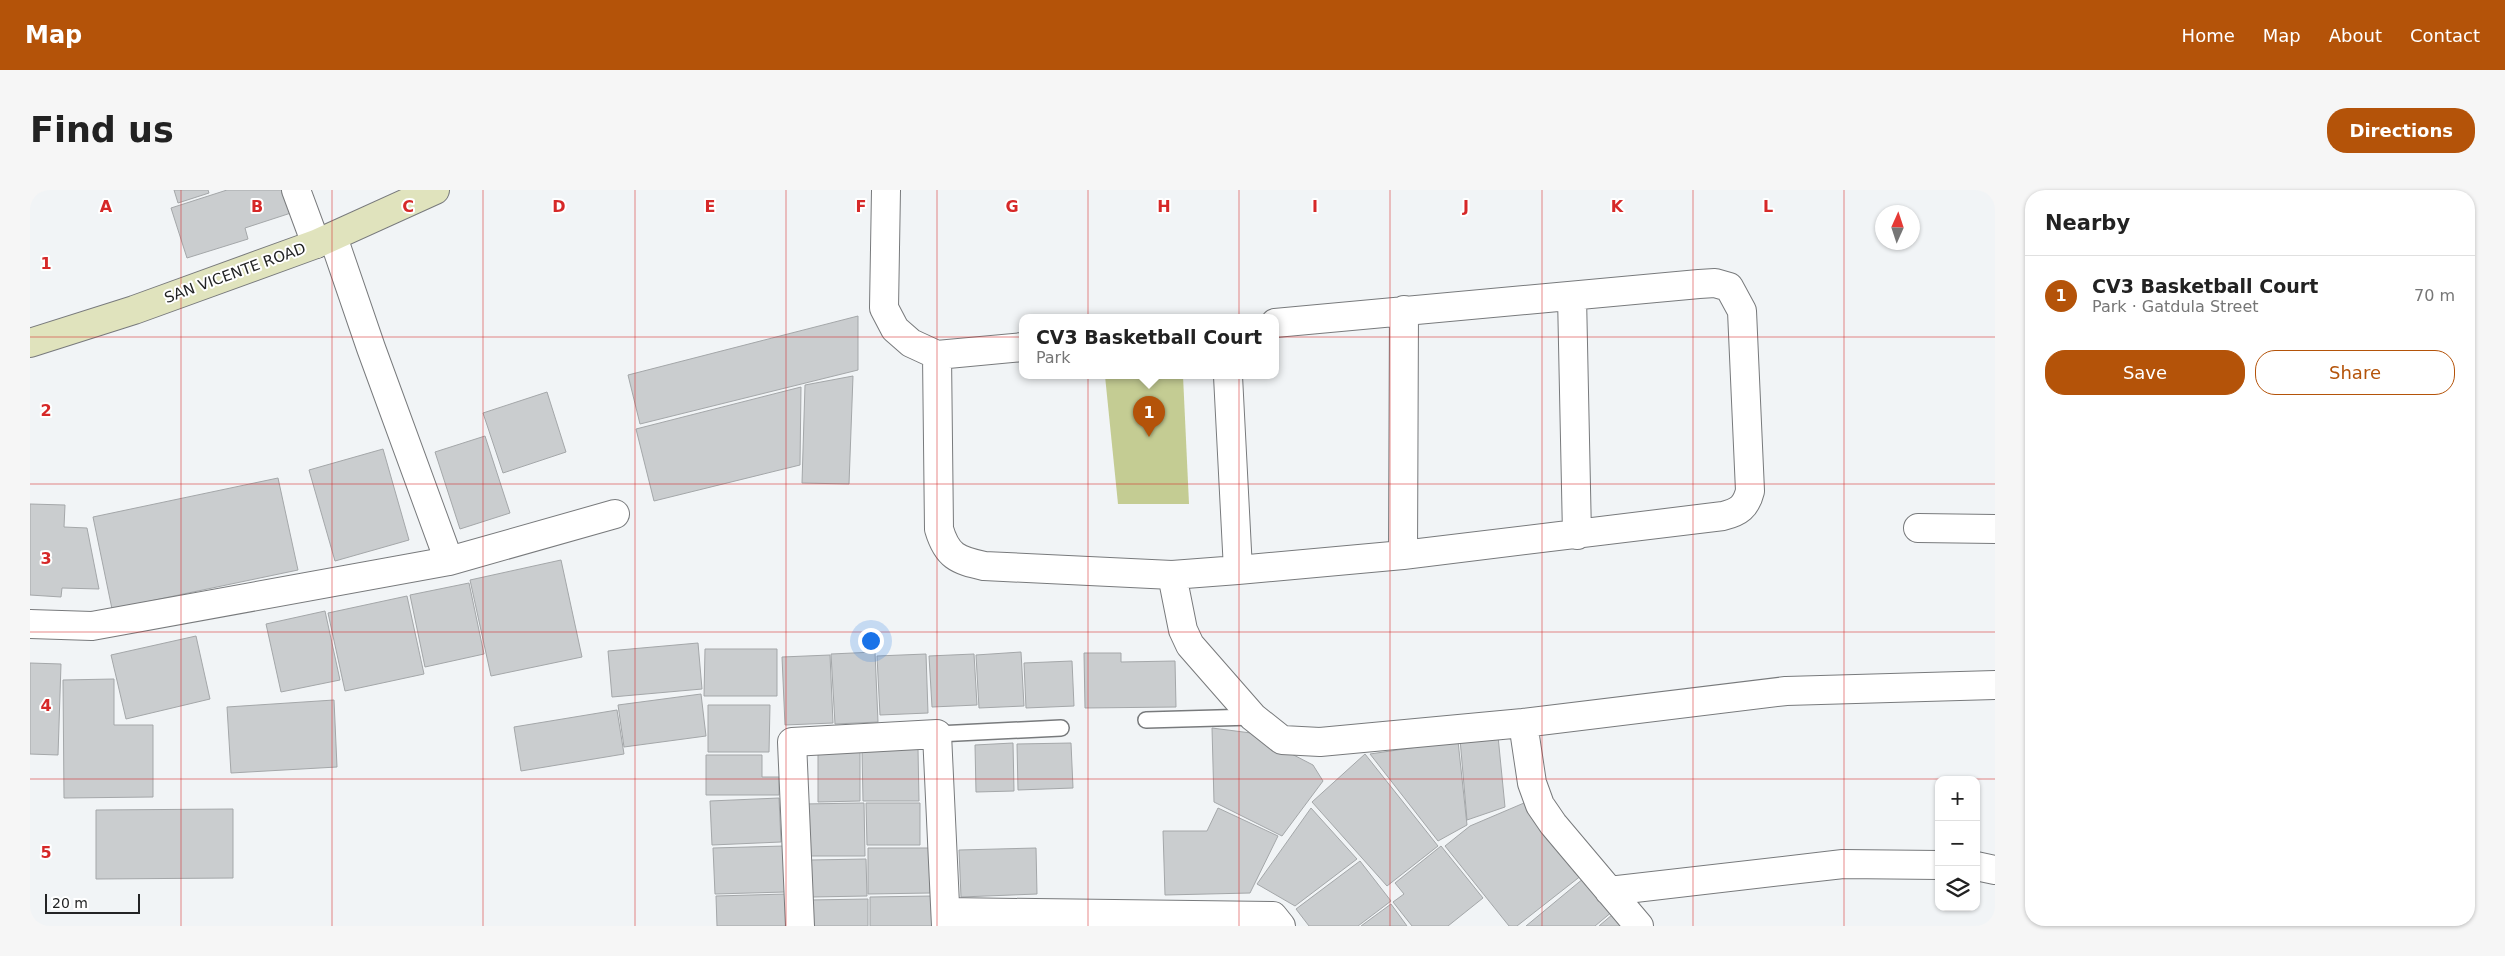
<!DOCTYPE html>
<html lang="en">
<head>
<meta charset="utf-8">
<style>
	body { margin:0; font-family:"DejaVu Sans",sans-serif; background:#f6f6f6; color:#222 }
	.controls { position:absolute; right:15px; bottom:15px; display:grid; overflow:hidden; border-radius:10px; box-shadow:0 1px 4px #0004 }
	.controls button { width:45px; height:45px; display:grid; place-items:center; padding:0; border:0; border-bottom:1px solid #e0e0e0; background:#fff; color:#222; font:25px sans-serif }
	.compass { position:absolute; left:1845px; top:15px; width:45px; height:45px; border-radius:50%; background:#fff; box-shadow:0 1px 4px #0004; rotate:3deg }
	.scale { position:absolute; left:15px; bottom:12px; width:95px; box-sizing:border-box; padding-left:5px; border:2px solid #232425; border-top:0; font-size:14px; line-height:18px; white-space:nowrap; color:#232425; -webkit-text-stroke:4px #fff; paint-order:stroke }
	.you { position:absolute; left:840px; top:450px; width:18px; height:18px; margin:-12px; border:4px solid #fff; border-radius:50%; background:#1a73e8; box-shadow:0 0 0 8px #1a73e833 }
	.badge { display:grid; place-items:center; width:32px; height:32px; border-radius:50%; background:#b45309; color:#fff; font-size:16px; font-weight:700 }
	.pin { position:absolute; translate:-50% -41px; filter:drop-shadow(0 1px 2px #0008) }
	.pin::after { content:''; position:absolute; top:26px; width:18px; height:15px; background:inherit; clip-path:polygon(0 0,100% 0,50% 100%) }
	.popup { position:absolute; left:989px; top:124px; width:260px; height:65px; box-sizing:border-box; display:grid; place-content:center; border-radius:10px; background:#fff; filter:drop-shadow(0 1px 4px #0005); font-size:16px; white-space:nowrap; color:#767676 }
	.popup b { font-size:19px; color:#222 }
	.popup::after { content:''; position:absolute; left:50%; top:100%; margin-left:-10px; border:10px solid transparent; border-top-color:#fff }
	.list { margin:0; padding:0; list-style:none }
	h2 { display:flex; justify-content:space-between; align-items:center; height:65px; margin:0; padding:0 20px; font-size:21px }
	h2 small { font-size:16px; font-weight:400; color:#767676 }
	.list li { display:grid; grid-template-columns:32px 1fr auto; gap:15px; align-items:center; box-sizing:border-box; height:80px; padding:0 20px; border-top:1px solid #e0e0e0 }
	.list b { display:block; font-size:19px; white-space:nowrap }
	.list p { margin:0; font-size:16px; white-space:nowrap; color:#767676 }
	.list em { font-size:16px; font-style:normal; color:#767676 }
	.actions { display:flex; gap:10px; padding:15px 20px }
	.actions a { flex:1; padding:11px 0; border:1px solid #b45309; border-radius:20px; text-align:center; font-size:18px; color:#b45309 }
	.actions .main { background:#b45309; color:#fff }
	.icon { flex:none; width:28px; height:28px; fill:none; stroke:currentColor; stroke-width:2; stroke-linecap:round; stroke-linejoin:round }
	.map { position:relative; flex:none; width:1965px; height:736px; overflow:hidden; border-radius:20px }
	header { display:flex; align-items:center; gap:30px; box-sizing:border-box; height:70px; padding:0 25px; background:#b45309; color:#fff }
	header strong { font-size:24px }
	nav { display:flex; gap:28px; margin-inline-start:auto; font-size:18px }
	.intro { display:flex; align-items:center; justify-content:space-between; box-sizing:border-box; height:120px; padding:0 30px }
	h1 { margin:0; font-size:35px }
	.button { padding:12px 22px; border-radius:20px; background:#b45309; color:#fff; font-size:18px; font-weight:700 }
	main { display:flex; gap:30px; padding:0 30px }
	aside { flex:1; background:#fff; border-radius:20px; box-shadow:0 1px 4px #0004 }
	.map>svg:first-child { display:block }
	.green { fill:#c4cc93 }
	.building { fill:#cacdcf; stroke:#a4a7a9 }
	.lines { fill:none; stroke-linecap:round; stroke-linejoin:round }
	.lane-casing { stroke:#787a7c; stroke-width:18 }
	.street-casing { stroke:#787a7c; stroke-width:30 }
	.secondary-casing { stroke:#787a7c; stroke-width:30 }
	.lane { stroke:#fff; stroke-width:15 }
	.street { stroke:#fff; stroke-width:28 }
	.secondary { stroke:#e0e3bd; stroke-width:28 }
	.grid { fill:none; stroke:#d62828; stroke-width:1; stroke-opacity:0.55 }
	.labels { text-anchor:middle; stroke-width:4; stroke-linejoin:round; paint-order:stroke }
	.street-label { font-size:15px; fill:#232425; stroke:#fff }
	.grid-label { font-size:16px; text-anchor:middle; font-weight:bold; fill:#d62828; stroke:#fff; stroke-width:4; stroke-linejoin:round; paint-order:stroke }
</style>
</head>
<body>
<header>
<strong>Map</strong>
<nav><a>Home</a><a>Map</a><a>About</a><a>Contact</a></nav>
</header>
<div class="intro"><h1>Find us</h1><a class="button">Directions</a></div>
<main>
<div class="map">
<svg width="1965" height="736" viewBox="0 0 1965 736">
	<rect width="100%" height="100%" fill="#f1f4f6"/>
	<path class="green" d="M1075,186H1153L1159,314H1088Z"/>
	<path class="building" d="M144,0H178L179,3L148,13Z
		M197,0H260L267,21L215,38L218,49L157,68L141,18Z
		M828,126V180L610,234L598,185Z
		M823,186L819,294L772,293L775,195Z
		M771,197L770,275L624,311L606,239Z
		M517,202L536,262L473,283L453,223Z
		M455,246L480,323L430,339L405,262Z
		M353,259L379,350L305,371L279,280Z
		M248,288L268,380L82,419L63,327Z
		M0,314L35,315L34,337L57,338L69,399L32,398L31,407L0,405Z
		M531,370L552,467L461,486L440,390Z
		M439,393L454,464L395,477L380,405Z
		M377,406L394,484L315,501L298,423Z
		M295,421L310,490L251,502L236,434Z
		M166,446L180,509L96,529L81,465Z
		M668,453L672,499L582,507L578,461Z
		M675,459H747V506H674Z
		M845,462L848,532L805,534L801,464Z
		M991,462L994,516L949,518L946,465Z
		M1054,463H1091V472L1145,471L1146,517L1055,518Z
		M896,464L898,523L850,525L847,466Z
		M944,464L947,515L902,517L899,466Z
		M800,465L803,533L755,535L752,467Z
		M1042,471L1044,516L996,518L994,473Z
		M0,473L31,474L28,565L0,564Z
		M84,489V535H123V607L34,608L33,490Z
		M671,504L676,546L594,557L588,515Z
		M304,510L307,577L201,583L197,517Z
		M678,515H740L739,562H678Z
		M587,520L594,564L491,581L484,537Z
		M1182,538L1221,543L1283,575L1293,591L1252,646L1184,612Z
		M1468,546L1475,617L1437,630L1430,549Z
		M1428,551L1437,635L1408,651L1340,564Z
		M983,553L984,601L946,602L945,555Z
		M1041,553L1043,598L988,600L987,554Z
		M832,559H888L889,611H833Z
		M788,560H830V611L788,612Z
		M1335,564L1408,656L1357,696L1282,612Z
		M676,565H732V587H749V605H676Z
		M749,608L751,652L682,655L680,611Z
		M834,613L835,666H774L773,614Z
		M836,613H890V655H837Z
		M1494,613L1552,685L1487,736H1479L1415,656L1440,636Z
		M1188,618L1248,646L1220,703L1135,705L1133,641H1177Z
		M1281,618L1327,669L1265,716L1227,694Z
		M203,619V688L66,689V620Z
		M754,656L755,702L685,704L683,658Z
		M1411,656L1453,708L1418,736H1382L1363,712L1374,704L1365,693Z
		M838,658H899L900,703L838,704Z
		M1006,658L1007,704L931,707L929,660Z
		M836,669L837,706L782,707L781,670Z
		M1330,671L1361,711L1328,736H1279L1266,719Z
		M1554,688L1583,721L1565,736H1496Z
		M757,704L758,736H687L686,706Z
		M902,706L903,736H840V707Z
		M838,709V736H780V710Z
		M1361,714L1377,736H1331Z
		M1583,724L1593,736H1569Z"/>
	<g class="lines">
		<defs>
			<path id="lane" d="M1116,530L1223,527
				M907,544L1031,538"/>
			<path id="street" d="M266,0L286,54
				M856,0L854,118L865,139L881,153L907,165
				M1542,106L1547,345
				M993,157L907,165L909,339C917,366 927,370 954,376L1142,385L1208,380L1373,365L1693,326C1709,322 1716,317 1720,301L1712,121L1699,97L1685,93L1669,94L1245,133
				M1198,186L1208,380
				M1888,338L1965,339
				M1373,365L1374,120
				M419,371L585,324
				M1142,385L1153,440L1160,455L1223,527L1252,550L1290,552L1493,533L1756,501L1965,495
				M0,434L62,436L419,371L341,158L303,47
				M1493,533L1502,593L1510,615L1523,634L1609,736
				M1946,676L1965,680
				M1579,701L1813,674L1909,675
				M916,722L1243,726L1251,736
				M770,736L762,552L907,544L916,736"/>
			<path id="secondary" d="M0,153L104,120L286,54L405,0"/>
		</defs>
		<use href="#lane" class="lane-casing"/>
		<use href="#street" class="street-casing"/>
		<use href="#secondary" class="secondary-casing"/>
		<use href="#lane" class="lane"/>
		<use href="#street" class="street"/>
		<use href="#secondary" class="secondary"/>
	</g>
	<path class="grid" d="M151,0V736M302,0V736M453,0V736M605,0V736M756,0V736M907,0V736M1058,0V736M1209,0V736M1360,0V736M1512,0V736M1663,0V736M1814,0V736M0,147H1965M0,294H1965M0,442H1965M0,589H1965"/>
	<g class="labels">
		<g class="street-label">
			<text transform="translate(205 83) rotate(-20)" y="5">SAN VICENTE ROAD</text>
		</g>
	</g>
	<g class="grid-label">
		<text x="76" y="22">A</text>
		<text x="227" y="22">B</text>
		<text x="378" y="22">C</text>
		<text x="529" y="22">D</text>
		<text x="680" y="22">E</text>
		<text x="831" y="22">F</text>
		<text x="982" y="22">G</text>
		<text x="1134" y="22">H</text>
		<text x="1285" y="22">I</text>
		<text x="1436" y="22">J</text>
		<text x="1587" y="22">K</text>
		<text x="1738" y="22">L</text>
		<text x="16" y="79">1</text>
		<text x="16" y="226">2</text>
		<text x="16" y="374">3</text>
		<text x="16" y="521">4</text>
		<text x="16" y="668">5</text>
	</g>
</svg>
<div class="controls">
<button>+</button>
<button>−</button>
<button><svg class="icon" aria-label="layers" viewBox="0 0 24 24"><path d="M12 4l9 5-9 5-9-5zM3 14l9 5 9-5"/></svg></button>
</div>
<svg class="compass" viewBox="-18 -18 36 36"><path d="M0-13l5 13h-10z" fill="#e53935"/><path d="M0 13l5-13h-10z" fill="#767676"/></svg>
<div class="scale">20 m</div>
<div class="you"></div>
<div class="pin badge" style="left:1119px;top:247px">1</div>
<div class="popup"><b>CV3 Basketball Court</b>Park</div>
</div>
<aside>
<h2>Nearby<small></small></h2>
<ul class="list">
<li><span class="badge">1</span><div><b>CV3 Basketball Court</b><p>Park · Gatdula Street</p></div><em>70 m</em></li>
</ul>
<div class="actions"><a class="main">Save</a><a>Share</a></div>
</aside>
</main>
</body>
</html>
